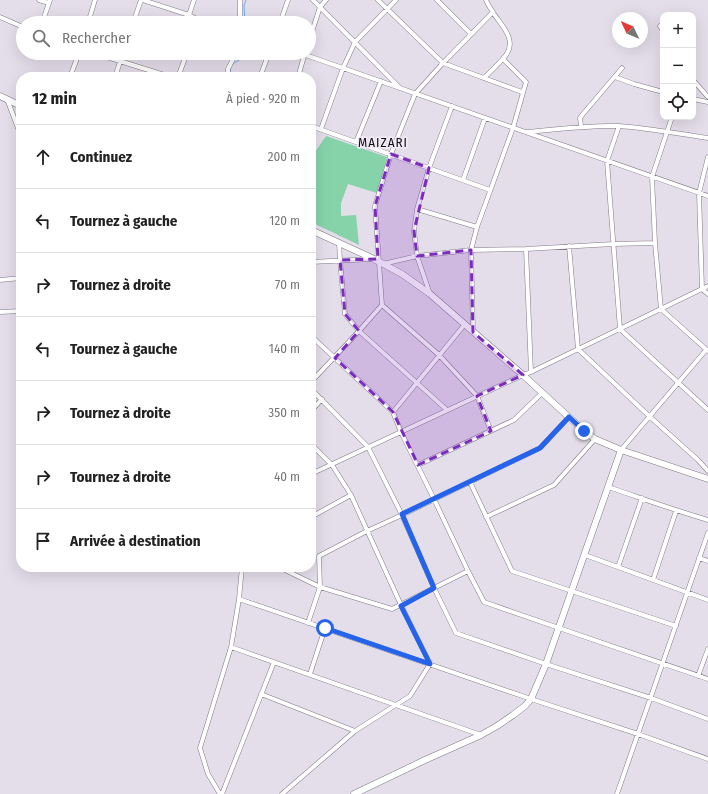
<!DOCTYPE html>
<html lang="fr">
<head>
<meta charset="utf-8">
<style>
	body { margin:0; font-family:"Fira Sans Condensed",sans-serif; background:#f6f6f6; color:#222 }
	.controls { position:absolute; right:12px; top:12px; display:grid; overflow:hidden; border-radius:8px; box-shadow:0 4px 16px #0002 }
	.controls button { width:36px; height:36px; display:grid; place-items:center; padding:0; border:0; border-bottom:1px solid #e0e0e0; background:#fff; color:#222; font:20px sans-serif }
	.compass { position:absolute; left:612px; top:12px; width:36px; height:36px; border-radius:50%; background:#fff; box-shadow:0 4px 16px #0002; rotate:314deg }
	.stop { position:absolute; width:12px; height:12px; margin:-9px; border:3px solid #2563eb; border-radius:50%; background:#fff }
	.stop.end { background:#2563eb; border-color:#fff; box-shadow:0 1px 4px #0008 }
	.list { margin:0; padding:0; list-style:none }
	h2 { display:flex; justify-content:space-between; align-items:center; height:52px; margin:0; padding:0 16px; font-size:17px }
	h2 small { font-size:13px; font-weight:400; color:#767676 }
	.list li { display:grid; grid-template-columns:26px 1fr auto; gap:12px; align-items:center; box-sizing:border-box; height:64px; padding:0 16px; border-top:1px solid #e0e0e0 }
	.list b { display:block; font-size:15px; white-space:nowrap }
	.list em { font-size:13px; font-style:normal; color:#767676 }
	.icon { flex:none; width:22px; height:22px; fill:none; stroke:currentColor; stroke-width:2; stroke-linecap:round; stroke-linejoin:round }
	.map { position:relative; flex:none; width:708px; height:794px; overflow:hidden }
	.search { position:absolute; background:#fff; box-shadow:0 4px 16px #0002; left:16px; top:16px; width:300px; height:44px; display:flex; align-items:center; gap:10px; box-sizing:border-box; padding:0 14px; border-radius:22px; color:#767676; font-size:15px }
	.panel { position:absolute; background:#fff; box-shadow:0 4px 16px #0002; left:16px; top:72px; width:300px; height:500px; border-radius:16px }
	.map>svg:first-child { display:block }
	.green { fill:#86d3aa }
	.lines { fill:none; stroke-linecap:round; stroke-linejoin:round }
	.stream { stroke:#6badf0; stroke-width:1 }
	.street-casing { stroke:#807a86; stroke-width:5 }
	.secondary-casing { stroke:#807a86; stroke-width:7 }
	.street { stroke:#fff; stroke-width:4 }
	.secondary { stroke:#fff; stroke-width:6 }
	.route { stroke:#2563eb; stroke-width:5 }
	.marked { fill:#7b2cbf; fill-opacity:0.2; stroke:#7b2cbf; stroke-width:3; stroke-dasharray:8 5; stroke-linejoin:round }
	.labels { text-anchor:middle; stroke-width:3.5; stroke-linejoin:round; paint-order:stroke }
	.quarter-label { font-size:13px; letter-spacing:1px; fill:#100d12; stroke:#f1eaf7 }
</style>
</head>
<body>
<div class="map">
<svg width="708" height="794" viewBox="0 0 708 794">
	<rect width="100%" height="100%" fill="#e4ddea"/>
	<path class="green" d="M326,136L387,157L377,193L348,184L341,203V216L356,215L359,245L311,222V158Z"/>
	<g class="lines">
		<path class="stream" d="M245,23L244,5L246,0
			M230,77C229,58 240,65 245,53"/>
		<defs>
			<path id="street" d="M39,0L49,3
				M143,0L189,15L199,20L209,23
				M313,0L400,88
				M378,0L443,63L522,92
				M437,0L471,34
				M189,15L194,0
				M0,17L23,27
				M42,23L50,0
				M88,23L95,0
				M133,23L141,0
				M240,23V0
				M280,23L288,0
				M660,26L663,31
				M309,41L320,7L326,0
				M94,53L171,77
				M300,53L708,196
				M70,77L79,53
				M115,77L123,53
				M178,77L187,53
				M228,77V69L236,53
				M260,77L269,53
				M298,77L305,53
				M615,77L634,84L663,92
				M484,78C491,71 500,63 506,55C517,40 502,26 494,14C491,9 488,5 486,0
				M693,80L708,97
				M7,99L21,136
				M693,99L708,102
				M672,117L652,177L655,243L661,309L708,351
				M311,126L490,190
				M581,126L580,118L583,114L622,68
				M619,126L607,161L620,329L708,410
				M321,129L343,68L355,42L396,0
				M527,132C558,129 589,125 619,126C649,128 679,134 708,138
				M356,142L381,81
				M708,157L699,193L702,289L708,294
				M463,180L485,118
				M417,209L477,227
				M339,243L340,260L345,314L359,331L447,410
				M569,246L578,349L649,416L698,460L708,471
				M526,249L531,372
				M311,262L372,259
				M383,264L417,256L471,250L526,249L613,244L655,243
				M0,280L21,278
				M430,294L417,256L414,231L417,209L429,168L452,106
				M0,312L21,311
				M473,332L471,250L477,227L513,128L526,82L503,59
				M311,336L393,412L401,432L434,499L468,571L484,602L559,628L708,679
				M311,382L359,331L382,305
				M311,389L368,447L402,515L434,588L456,633L546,664L651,698L708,719
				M311,411L322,399
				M393,412L465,324
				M491,431L477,396L439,355L382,305L375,206L391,154L415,94L443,63L493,12
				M621,450L706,350
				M418,465L514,420L542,393
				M311,474L523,375L531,372L708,286
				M470,482L512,571L676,626
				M608,487C641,498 674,510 708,520
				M311,517L351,495
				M486,517L554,485L595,439
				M585,555L708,600
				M699,558L708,561
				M285,567V570L320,587L392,609L468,571
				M618,567L642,498
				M653,580L676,511
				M239,599L531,699L638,734L708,759
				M308,623L320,587L319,556L367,531L402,515L540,448L569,417
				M231,647L481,735
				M310,674L325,628
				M698,676L708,649
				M261,694L355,731
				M220,794L208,774L200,748L231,647L239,599L242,567
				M222,794L274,662
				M282,794L355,731L410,696L430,664L401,605L351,495L332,465L311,444
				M617,794L708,533"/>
			<path id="secondary" d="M0,96L21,106
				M311,230L374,259L402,274L430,294L523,375L584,431L595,439L621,450L708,479
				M354,794L425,760L481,735L497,726L513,715L525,706L531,699L546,664L621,450"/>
		</defs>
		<use href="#street" class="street-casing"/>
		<use href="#secondary" class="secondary-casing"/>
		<use href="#street" class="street"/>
		<use href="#secondary" class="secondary"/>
	</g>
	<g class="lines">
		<path class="route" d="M325,628L430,664L401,606L434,588L402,514L540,448L569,417L584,431"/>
	</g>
	<path class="marked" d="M391,154L429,168L414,231L417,256L471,250L473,332L523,375L477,396L491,431L418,465L393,412L335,358L359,331L345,314L340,260L378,259L375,206Z"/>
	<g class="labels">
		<g class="quarter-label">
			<text x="383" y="147">MAIZARI</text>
		</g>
	</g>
</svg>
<div class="controls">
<button>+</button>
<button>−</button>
<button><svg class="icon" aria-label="locate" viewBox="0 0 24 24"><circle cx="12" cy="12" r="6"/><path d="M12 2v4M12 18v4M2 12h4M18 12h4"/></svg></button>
</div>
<svg class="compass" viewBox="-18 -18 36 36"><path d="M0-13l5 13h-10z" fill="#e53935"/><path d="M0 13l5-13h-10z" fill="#767676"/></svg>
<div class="stop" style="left:325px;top:628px"></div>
<div class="stop end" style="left:584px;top:431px"></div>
<div class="search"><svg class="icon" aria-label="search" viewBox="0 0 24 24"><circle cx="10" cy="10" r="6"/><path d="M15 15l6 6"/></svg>Rechercher</div>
<section class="panel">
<h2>12 min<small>À pied · 920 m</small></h2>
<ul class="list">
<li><svg class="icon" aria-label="ahead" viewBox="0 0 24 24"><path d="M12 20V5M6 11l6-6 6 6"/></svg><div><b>Continuez</b></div><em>200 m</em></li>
<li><svg class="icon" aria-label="left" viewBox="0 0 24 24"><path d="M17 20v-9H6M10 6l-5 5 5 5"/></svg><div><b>Tournez à gauche</b></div><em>120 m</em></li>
<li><svg class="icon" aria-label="right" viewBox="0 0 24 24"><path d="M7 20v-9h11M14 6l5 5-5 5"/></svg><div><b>Tournez à droite</b></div><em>70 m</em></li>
<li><svg class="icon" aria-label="left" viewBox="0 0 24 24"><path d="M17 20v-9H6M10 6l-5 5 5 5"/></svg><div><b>Tournez à gauche</b></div><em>140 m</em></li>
<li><svg class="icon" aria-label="right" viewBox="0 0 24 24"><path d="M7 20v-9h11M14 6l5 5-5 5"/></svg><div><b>Tournez à droite</b></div><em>350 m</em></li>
<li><svg class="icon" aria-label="right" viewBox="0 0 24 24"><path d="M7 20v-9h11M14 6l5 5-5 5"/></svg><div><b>Tournez à droite</b></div><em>40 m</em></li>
<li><svg class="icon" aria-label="arrive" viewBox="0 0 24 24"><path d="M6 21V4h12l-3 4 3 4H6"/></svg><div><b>Arrivée à destination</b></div></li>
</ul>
</section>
</div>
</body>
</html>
